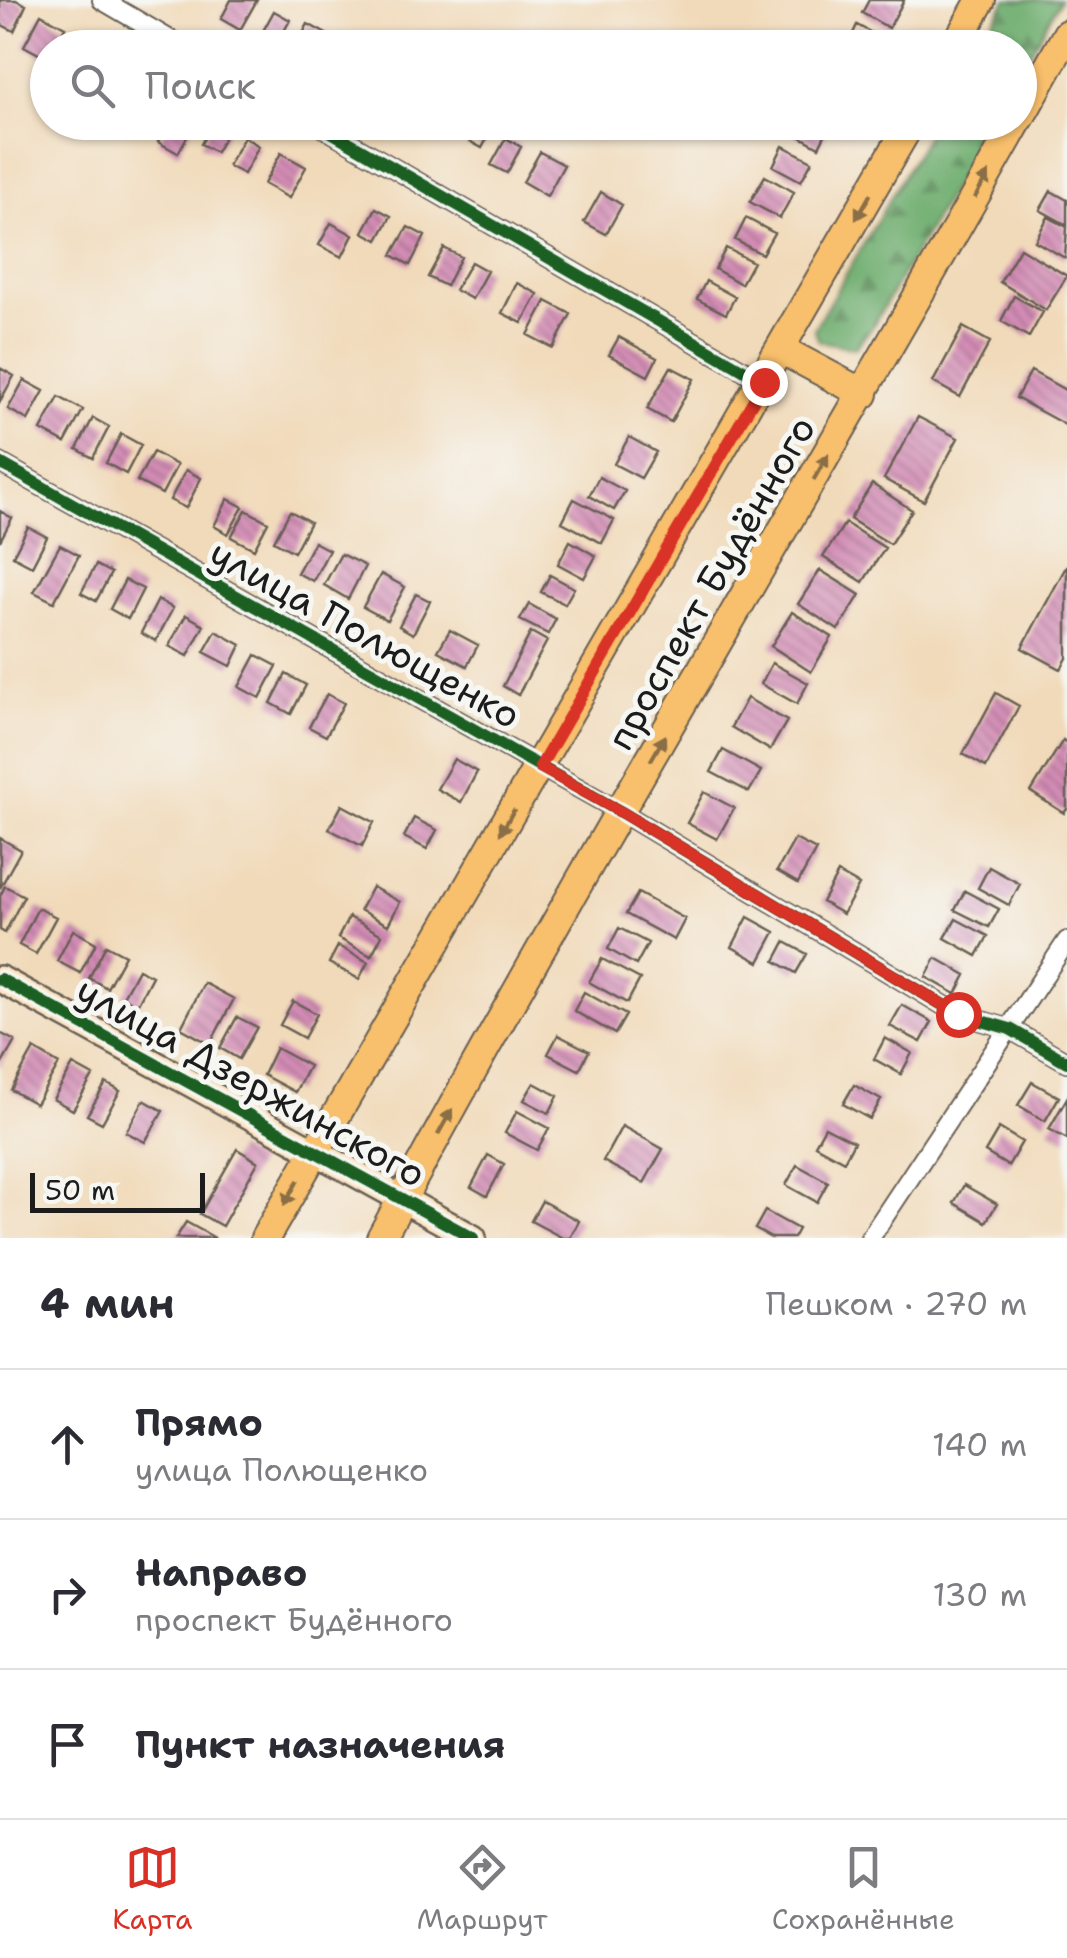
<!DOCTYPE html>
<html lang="ru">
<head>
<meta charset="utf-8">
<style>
	body { margin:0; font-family:"Shantell Sans",sans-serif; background:#f7f7f7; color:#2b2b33 }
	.scale { position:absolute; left:30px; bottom:25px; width:175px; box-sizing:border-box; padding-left:10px; border:5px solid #1c1c1c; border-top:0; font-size:28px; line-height:35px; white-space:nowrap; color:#1c1c1c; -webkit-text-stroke:8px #f6f6f2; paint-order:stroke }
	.stop { position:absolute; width:30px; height:30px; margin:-22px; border:8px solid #d93025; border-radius:50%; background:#fff }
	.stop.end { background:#d93025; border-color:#fff; box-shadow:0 2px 10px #0008 }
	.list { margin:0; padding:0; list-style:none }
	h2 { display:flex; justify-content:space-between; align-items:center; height:130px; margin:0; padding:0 40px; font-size:42px }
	h2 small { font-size:32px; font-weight:400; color:#7c7c81 }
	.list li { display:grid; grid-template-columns:65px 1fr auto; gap:30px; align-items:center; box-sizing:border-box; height:150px; padding:0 40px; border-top:2px solid #e1e1e2 }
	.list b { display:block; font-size:38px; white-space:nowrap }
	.list p { margin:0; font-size:32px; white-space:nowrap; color:#7c7c81 }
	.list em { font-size:32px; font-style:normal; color:#7c7c81 }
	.icon { flex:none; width:55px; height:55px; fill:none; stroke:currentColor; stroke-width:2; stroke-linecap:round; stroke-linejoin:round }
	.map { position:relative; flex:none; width:1067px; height:1238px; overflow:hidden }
	.search { position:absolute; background:#fff; box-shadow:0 2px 8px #0004; left:30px; right:30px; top:30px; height:110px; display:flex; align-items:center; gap:25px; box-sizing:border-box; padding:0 35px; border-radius:55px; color:#7c7c81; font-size:38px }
	.sheet { height:580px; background:#fff }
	nav { display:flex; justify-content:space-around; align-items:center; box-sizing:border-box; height:140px; border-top:2px solid #e1e1e2; background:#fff; font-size:28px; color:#7c7c81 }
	nav a { display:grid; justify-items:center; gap:5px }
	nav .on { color:#d93025 }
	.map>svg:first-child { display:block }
	.forest { fill:url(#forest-firs); stroke:#456445; stroke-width:2.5 }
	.building { fill:url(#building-back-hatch) }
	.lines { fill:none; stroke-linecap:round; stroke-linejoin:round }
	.street-casing { stroke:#675e53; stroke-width:22 }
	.secondary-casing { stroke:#675e53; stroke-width:30 }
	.primary-casing { stroke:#675e53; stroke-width:32 }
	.street { stroke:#fff; stroke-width:18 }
	.secondary { stroke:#fce5c4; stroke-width:25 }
	.primary { stroke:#f8bf6c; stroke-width:28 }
	.cycleway-casing { stroke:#f6f6f2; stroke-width:19 }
	.cycleway { stroke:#1b5e20; stroke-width:12 }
	.oneway { fill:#8a6e44 }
	.route { stroke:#d93025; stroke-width:12 }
	.labels { text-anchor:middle; stroke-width:10; stroke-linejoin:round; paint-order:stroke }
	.street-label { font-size:38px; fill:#1c1c1c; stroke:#f6f6f2 }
</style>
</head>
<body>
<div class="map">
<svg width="1067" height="1238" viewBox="0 0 1067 1238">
	<defs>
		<pattern id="forest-firs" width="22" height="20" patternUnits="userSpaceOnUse" patternTransform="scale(2.5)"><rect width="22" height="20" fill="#6ead6e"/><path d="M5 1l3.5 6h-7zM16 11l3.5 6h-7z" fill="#5a8c5a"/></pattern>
		<pattern id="building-back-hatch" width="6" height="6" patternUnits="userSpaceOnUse" patternTransform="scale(2.5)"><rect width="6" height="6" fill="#d38cb5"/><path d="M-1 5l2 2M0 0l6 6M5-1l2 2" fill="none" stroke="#aa7292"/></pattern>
	</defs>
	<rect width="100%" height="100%" fill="#f6f6f2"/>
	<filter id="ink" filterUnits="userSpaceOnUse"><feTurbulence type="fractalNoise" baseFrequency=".01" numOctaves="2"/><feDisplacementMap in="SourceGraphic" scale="20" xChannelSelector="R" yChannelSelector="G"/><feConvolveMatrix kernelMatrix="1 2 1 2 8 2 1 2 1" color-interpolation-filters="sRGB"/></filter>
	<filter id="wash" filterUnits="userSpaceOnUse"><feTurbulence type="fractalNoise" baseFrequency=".0048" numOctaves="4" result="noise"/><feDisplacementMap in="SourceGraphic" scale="40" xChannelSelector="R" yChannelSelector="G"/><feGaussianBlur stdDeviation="2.25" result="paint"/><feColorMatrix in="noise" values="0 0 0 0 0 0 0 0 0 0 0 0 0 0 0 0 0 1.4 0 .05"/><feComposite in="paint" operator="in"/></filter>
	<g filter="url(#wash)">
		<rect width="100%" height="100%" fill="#f1daba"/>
		<path class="forest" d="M1006,0H1060L1020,71V48L978,47Z
			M934,123H990L871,329L855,348L819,341L814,329Z"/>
		<g id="blocks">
			<path class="building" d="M0,0H16L26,5L14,31L0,24Z
				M231,0H257L240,30L221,19Z
				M869,0H904L889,28L862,13Z
				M274,11L290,20L275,48H267L257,42Z
				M41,14L65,27L54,48H48V59L24,46Z
				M308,24L330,36L324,48H295Z
				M857,25L883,39L879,48H846Z
				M76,38L95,48H71Z
				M169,122L194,124L178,153L158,142Z
				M213,122L231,125L216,152L201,144Z
				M425,122H454L446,138L423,126Z
				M467,122H496L482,148L460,136Z
				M794,122H825L830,125L819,147L790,131Z
				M244,137L259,146L244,174L228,166Z
				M506,138L521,147L507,173L491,165Z
				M783,146L812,161L801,181L773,166Z
				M540,152L564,165L547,196L523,182Z
				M281,153L306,167L289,198L264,184Z
				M765,176L794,192L780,218L750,202Z
				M1051,191L1067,200V225L1040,210Z
				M601,192L622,205L606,234L584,222Z
				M376,208L391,216L378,240L363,232Z
				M1048,217L1067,227L1065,258L1035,241Z
				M746,218L774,233L762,254L735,240Z
				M331,223L353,235L342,257L319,245Z
				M408,227L425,236L410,265L392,255Z
				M444,248L461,257L446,286L428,277Z
				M726,248L753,262L741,284L715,269Z
				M1020,248L1067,276L1046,310L1000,282Z
				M471,262L487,271L472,299L455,290Z
				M706,281L735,297L726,314L697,299Z
				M517,283L538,294L522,323L502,313Z
				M1014,296L1043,312L1029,337L1001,321Z
				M546,301L571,314L553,348L528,335Z
				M963,327L990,342L960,397L933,382Z
				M619,337L657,358L648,376L609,355Z
				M671,367L694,379L671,422L647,409Z
				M0,368L14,376L0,401Z
				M1031,371L1067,391V426L1016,398Z
				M24,380L44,391L28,420L8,409Z
				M59,397L83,410L65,443L41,430Z
				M918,417L958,438L924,501L884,479Z
				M93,418L109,427L93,458L77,449Z
				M121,434L141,445L126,474L106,463Z
				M629,437L656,452L641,478L614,464Z
				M153,452L177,465L162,494L137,481Z
				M186,470L201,478L186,508L170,500Z
				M599,477L625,491L614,510L589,496Z
				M872,484L912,510L890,544L850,519Z
				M228,499L243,507L228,534L214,526Z
				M574,499L614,520L602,543L562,522Z
				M246,510L268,522L254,549L231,537Z
				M0,511L12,518L0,541Z
				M290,511L310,522L294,552L274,541Z
				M845,523L885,548L863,582L823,557Z
				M28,527L47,537L32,566L13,556Z
				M570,541L596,556L584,578L558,564Z
				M314,542L329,550L313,581L297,573Z
				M60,545L79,555L54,602L34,592Z
				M341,554L365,566L348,599L324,585Z
				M96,565L111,573L96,601L81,593Z
				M1067,565V658L1061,669L1022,648Z
				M820,570L860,595L838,630L798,604Z
				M381,574L405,587L387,620L363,607Z
				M550,575L574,588L565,604L541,592Z
				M125,580L143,589L128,619L110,609Z
				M416,594L430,601L413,634L399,626Z
				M158,600L173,608L156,641L141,633Z
				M529,604L556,619L548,634L520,620Z
				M792,612L832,637L811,672L771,646Z
				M186,615L204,625L188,656L169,646Z
				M450,630L478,645L467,666L438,651Z
				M216,631L241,645L231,666L204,652Z
				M531,632L547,641L518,695L503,686Z
				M256,655L277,666L260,698L239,687Z
				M772,663L808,683L797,704L761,684Z
				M286,674L306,685L291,714L271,703Z
				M996,693L1019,706L986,767L963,754Z
				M327,694L344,703L326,736L309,727Z
				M747,698L787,721L770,750L731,727Z
				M1063,740L1067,743V809L1064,813L1031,792Z
				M723,750L761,771L749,792L711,772Z
				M454,759L477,772L461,802L437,789Z
				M704,792L734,808L717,839L687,823Z
				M342,805L374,822L362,846L329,829Z
				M414,818L437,830L427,849L404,837Z
				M0,838L21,850L0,888Z
				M795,839L816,850L798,883L777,871Z
				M989,867L1020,884L1009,905L978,888Z
				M838,873L859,885L843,914L822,902Z
				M5,886L24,896L5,933L0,930V896Z
				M372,887L400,902L388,925L360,910Z
				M965,891L999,909L989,927L955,910Z
				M638,893L685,919L674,940L626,914Z
				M38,908L56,917L36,954L19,945Z
				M349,917L382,935L371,956L338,938Z
				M748,917L775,932L759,962L732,947Z
				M956,919L988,936L977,956L945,938Z
				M619,928L648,943L636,965L608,949Z
				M73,930L96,943L80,973L57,961Z
				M785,942L807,954L796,973L775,961Z
				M106,945L125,955L107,988L89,978Z
				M338,946L368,962L359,979L329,963Z
				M936,958L966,975L956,994L926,977Z
				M602,959L640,979L627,1003L589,982Z
				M138,969L152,976L137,1005L123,997Z
				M204,983L234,999L210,1044L181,1028Z
				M584,992L626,1015L615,1034L574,1011Z
				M293,1001L317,1014L304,1038L280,1025Z
				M902,1005L932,1022L921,1042L890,1026Z
				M237,1017L257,1027L239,1059L220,1048Z
				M0,1033L15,1041L0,1067Z
				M558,1035L589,1051L579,1070L548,1054Z
				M885,1038L912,1053L901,1074L874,1059Z
				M276,1048L309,1066L295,1092L263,1075Z
				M34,1049L59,1064L36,1104L11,1090Z
				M73,1065L93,1076L73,1110L53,1099Z
				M1032,1082L1059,1097L1045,1121L1018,1105Z
				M106,1083L120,1091L102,1123L87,1115Z
				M534,1083L558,1096L549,1113L524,1100Z
				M854,1085L881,1100L870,1119L843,1104Z
				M1067,1098V1139L1049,1129Z
				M144,1100L163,1111L145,1142L126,1132Z
				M517,1111L549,1128L537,1150L505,1133Z
				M622,1126L663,1149L644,1183L603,1161Z
				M825,1127L854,1142L844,1161L815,1145Z
				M999,1128L1022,1142L1008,1166L985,1152Z
				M237,1149L258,1162L222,1226L200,1214Z
				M488,1155L504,1164L487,1196L471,1187Z
				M797,1165L828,1182L817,1202L786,1185Z
				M964,1185L997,1204L986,1222L954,1203Z
				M542,1201L579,1221L570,1238H563L531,1221Z
				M765,1211L798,1229L793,1238H771L755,1229Z
				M186,1222L215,1238H176Z"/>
		</g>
	</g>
	<g filter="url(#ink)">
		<use href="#blocks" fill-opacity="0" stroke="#675e53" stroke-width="2.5"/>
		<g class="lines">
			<defs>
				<path id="street" d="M102,0L184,48
					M314,122L764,382
					M0,463L621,812L958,1014L1010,1029L1067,1062
					M870,1238L1067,941"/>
				<path id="secondary" d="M0,979L473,1238"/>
				<path id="primary" d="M954,48L981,0
					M1020,118L1067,34
					M782,350L864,394
					M265,1238L911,122
					M381,1238C584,861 807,495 1017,122"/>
			</defs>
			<use href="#street" class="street-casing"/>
			<use href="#secondary" class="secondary-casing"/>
			<use href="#primary" class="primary-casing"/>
			<use href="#street" class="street"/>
			<use href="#secondary" class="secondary"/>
			<use href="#primary" class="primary"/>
			<defs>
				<path id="cycleway" d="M314,122L764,382
					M0,463L621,812L958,1014L1010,1029L1067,1062
					M0,979L473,1238"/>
			</defs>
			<use href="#cycleway" class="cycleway-casing"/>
			<use href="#cycleway" class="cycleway"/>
		</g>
		<defs><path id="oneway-solid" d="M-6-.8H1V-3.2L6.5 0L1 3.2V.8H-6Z" transform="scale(2.5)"/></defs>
		<g class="oneway">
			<use href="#oneway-solid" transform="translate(982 185) rotate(-61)"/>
			<use href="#oneway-solid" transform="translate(863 207) rotate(120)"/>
			<use href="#oneway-solid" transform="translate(821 467) rotate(-60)"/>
			<use href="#oneway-solid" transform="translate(658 748) rotate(-60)"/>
			<use href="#oneway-solid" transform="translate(507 822) rotate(120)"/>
			<use href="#oneway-solid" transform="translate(445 1122) rotate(-61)"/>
			<use href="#oneway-solid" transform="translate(291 1193) rotate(119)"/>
		</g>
	</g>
	<g class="lines" filter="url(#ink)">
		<path class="route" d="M764,382L540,767L621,812L958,1014"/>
	</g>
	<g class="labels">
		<g class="street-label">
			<text transform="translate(711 583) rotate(-60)" y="13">проспект Будённого</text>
			<text transform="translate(365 634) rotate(29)" y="13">улица Полющенко</text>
			<text transform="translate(251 1082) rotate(29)" y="13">улица Дзержинского</text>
		</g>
	</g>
</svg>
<div class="scale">50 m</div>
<div class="stop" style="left:958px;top:1014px"></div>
<div class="stop end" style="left:764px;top:382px"></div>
<div class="search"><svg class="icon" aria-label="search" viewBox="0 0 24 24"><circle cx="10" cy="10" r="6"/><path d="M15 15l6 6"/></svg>Поиск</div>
</div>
<section class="sheet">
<h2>4 мин<small>Пешком · 270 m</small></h2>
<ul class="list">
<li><svg class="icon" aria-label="ahead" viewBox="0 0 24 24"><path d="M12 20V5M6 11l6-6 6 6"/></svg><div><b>Прямо</b><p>улица Полющенко</p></div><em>140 m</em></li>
<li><svg class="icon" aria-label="right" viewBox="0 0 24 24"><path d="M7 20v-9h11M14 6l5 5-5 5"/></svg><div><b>Направо</b><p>проспект Будённого</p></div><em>130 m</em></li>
<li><svg class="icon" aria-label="arrive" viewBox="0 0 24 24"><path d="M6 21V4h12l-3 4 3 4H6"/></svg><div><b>Пункт назначения</b></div></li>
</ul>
</section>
<nav>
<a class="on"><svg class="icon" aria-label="map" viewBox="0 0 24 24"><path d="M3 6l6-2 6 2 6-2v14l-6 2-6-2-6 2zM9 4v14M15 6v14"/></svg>Карта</a>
<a><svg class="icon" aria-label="directions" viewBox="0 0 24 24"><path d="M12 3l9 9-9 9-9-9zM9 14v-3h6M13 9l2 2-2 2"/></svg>Маршрут</a>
<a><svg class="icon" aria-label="saved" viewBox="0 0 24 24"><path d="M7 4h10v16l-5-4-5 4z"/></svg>Сохранённые</a>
</nav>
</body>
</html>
